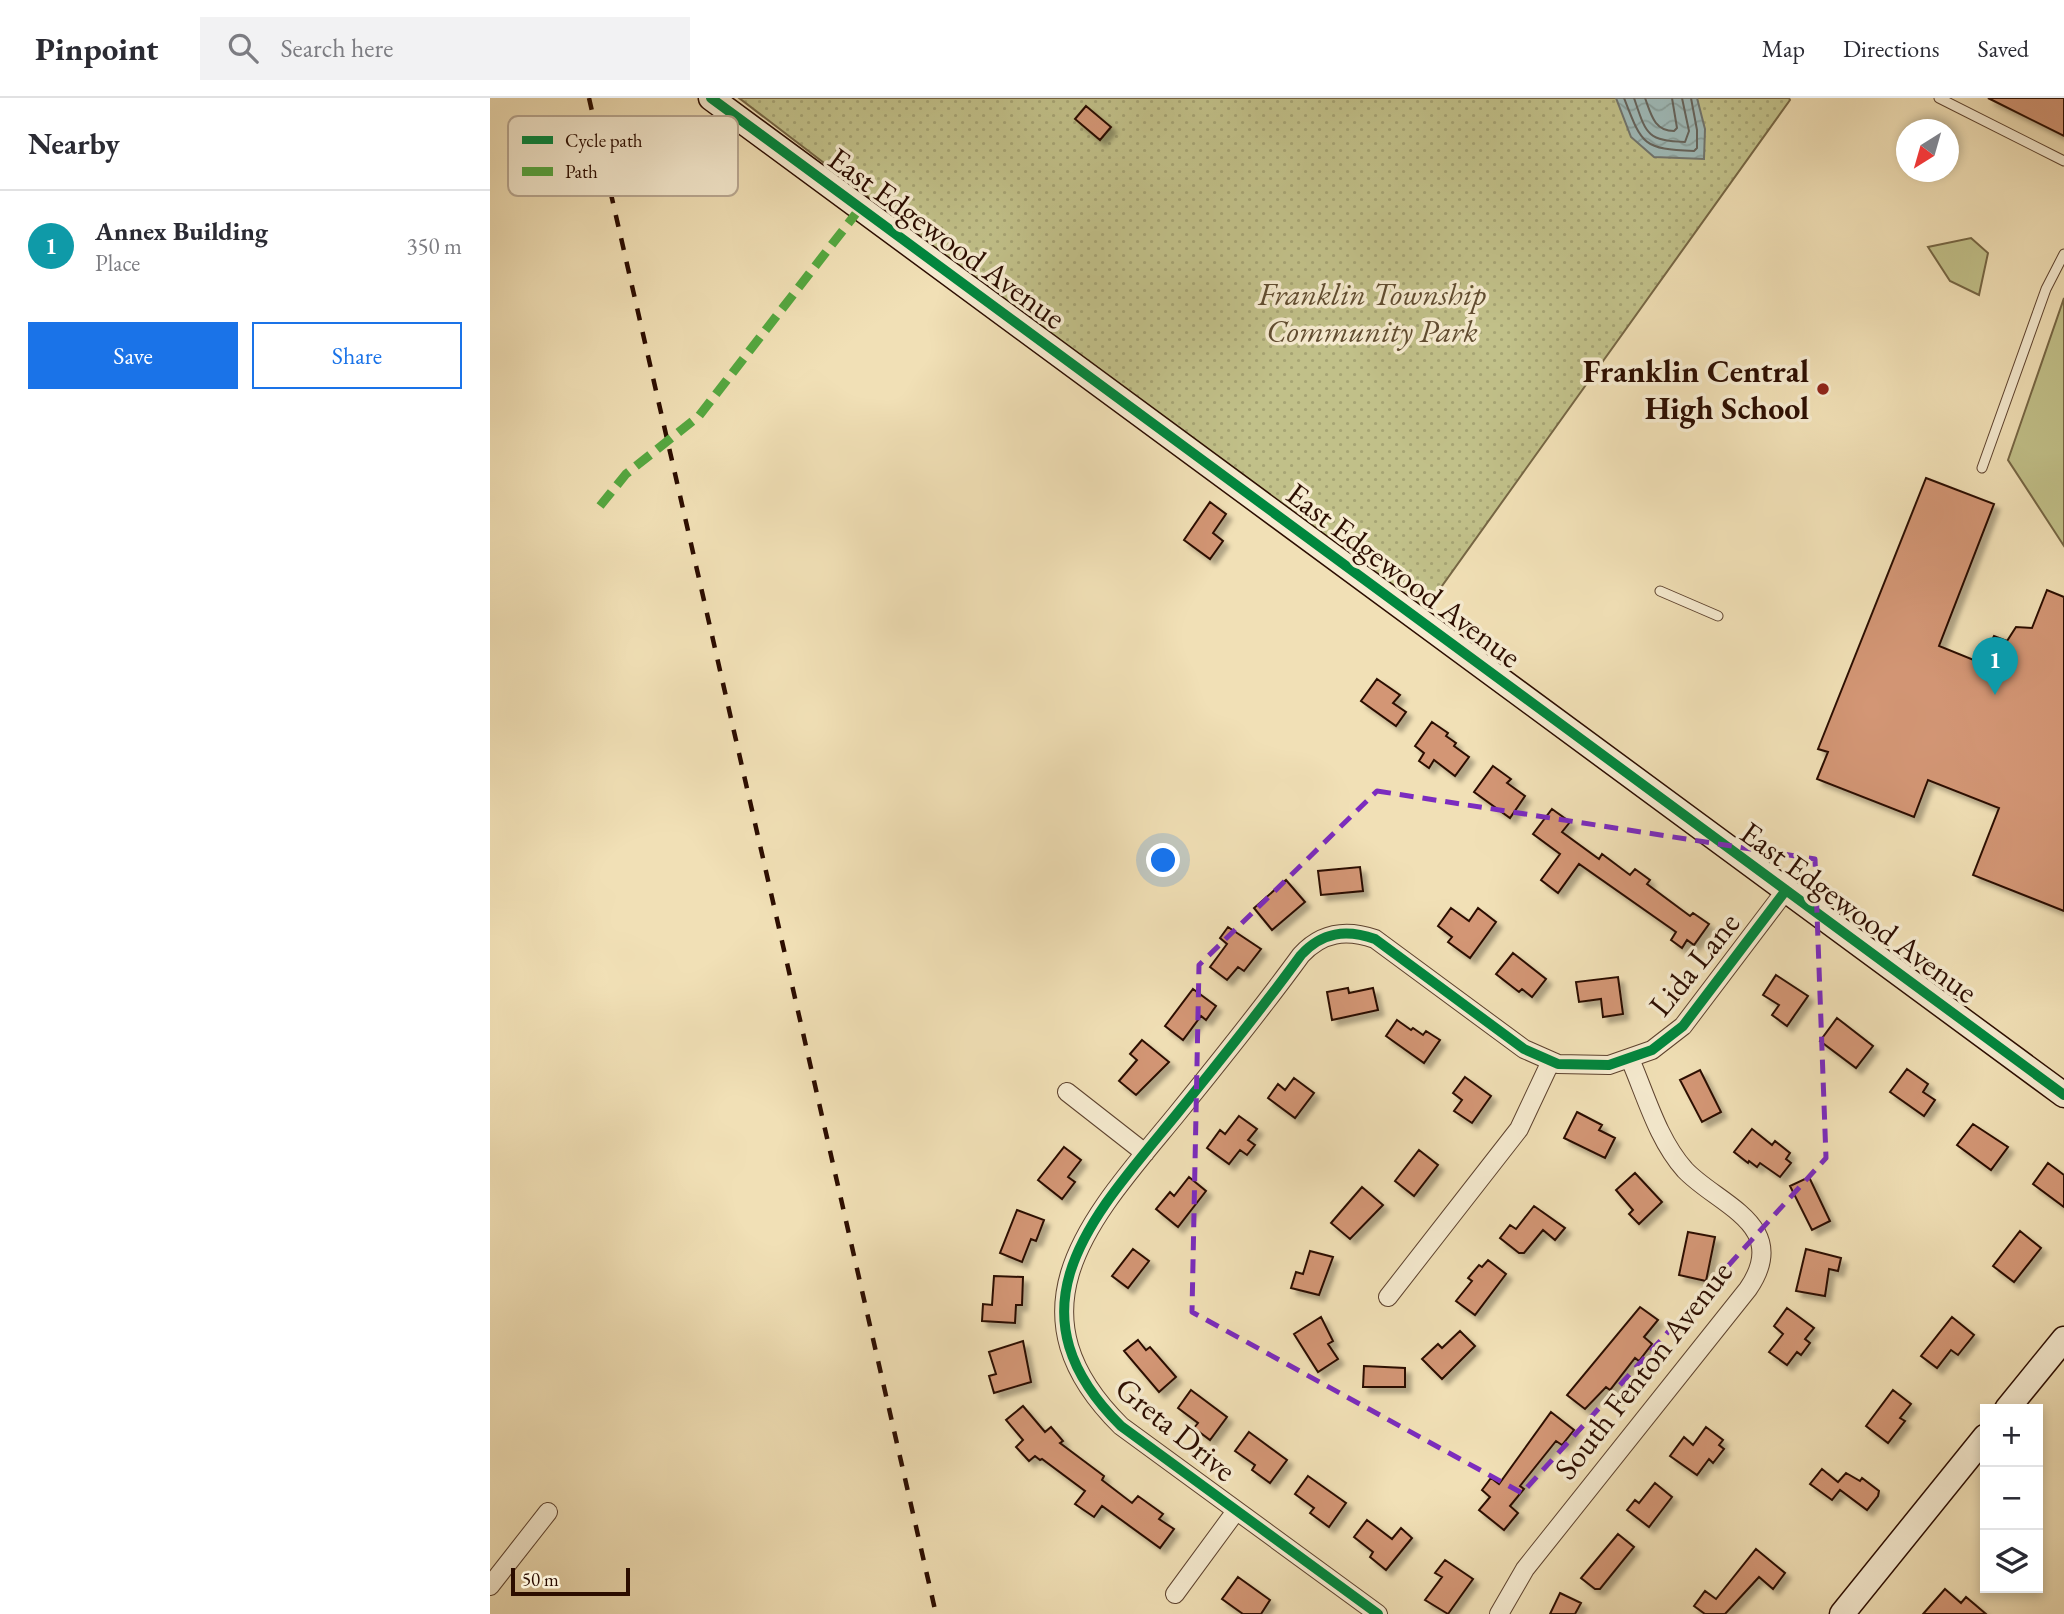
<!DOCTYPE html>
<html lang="en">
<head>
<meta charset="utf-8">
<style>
	body { margin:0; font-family:"EB Garamond",serif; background:#f2f2f3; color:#2b2b33 }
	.controls { position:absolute; right:21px; bottom:21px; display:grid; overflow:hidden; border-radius:0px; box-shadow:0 4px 10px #0003 }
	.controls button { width:63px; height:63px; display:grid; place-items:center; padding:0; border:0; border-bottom:2px solid #e1e1e2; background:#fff; color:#2b2b33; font:35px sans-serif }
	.compass { position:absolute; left:1406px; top:21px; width:63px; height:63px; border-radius:50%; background:#fff; box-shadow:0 4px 10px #0003; rotate:217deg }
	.scale { position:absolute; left:21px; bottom:18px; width:119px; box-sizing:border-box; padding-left:7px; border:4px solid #2c0d00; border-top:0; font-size:19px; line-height:24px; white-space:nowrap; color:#2c0d00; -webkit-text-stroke:5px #f6ebd0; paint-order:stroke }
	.you { position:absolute; left:674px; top:763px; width:24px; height:24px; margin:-18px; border:5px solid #fff; border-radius:50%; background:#1a73e8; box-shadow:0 0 0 10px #1a73e833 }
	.badge { display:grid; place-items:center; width:46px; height:46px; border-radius:50%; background:#1a73e8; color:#fff; font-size:23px; font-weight:700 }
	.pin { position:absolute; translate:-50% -58px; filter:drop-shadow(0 2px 4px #0008) }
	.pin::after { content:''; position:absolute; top:37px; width:24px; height:21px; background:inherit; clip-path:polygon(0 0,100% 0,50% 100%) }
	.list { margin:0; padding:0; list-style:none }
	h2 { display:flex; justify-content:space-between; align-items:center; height:91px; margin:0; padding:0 28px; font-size:30px }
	h2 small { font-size:23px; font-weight:400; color:#7c7c81 }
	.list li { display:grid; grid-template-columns:46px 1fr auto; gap:21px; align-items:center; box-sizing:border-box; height:112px; padding:0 28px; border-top:2px solid #e1e1e2 }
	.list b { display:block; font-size:26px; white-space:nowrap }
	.list p { margin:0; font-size:23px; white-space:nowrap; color:#7c7c81 }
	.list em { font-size:23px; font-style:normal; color:#7c7c81 }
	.actions { display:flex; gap:14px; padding:21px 28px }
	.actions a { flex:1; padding:16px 0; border:2px solid #1a73e8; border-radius:0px; text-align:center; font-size:24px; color:#1a73e8 }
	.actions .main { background:#1a73e8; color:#fff }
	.icon { flex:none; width:38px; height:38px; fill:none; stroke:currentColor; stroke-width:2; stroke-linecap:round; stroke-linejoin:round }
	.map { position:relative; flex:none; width:1574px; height:1516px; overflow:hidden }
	header { display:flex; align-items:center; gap:42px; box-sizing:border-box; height:98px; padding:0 35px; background:#fff; border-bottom:2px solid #e1e1e2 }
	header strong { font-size:33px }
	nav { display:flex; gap:38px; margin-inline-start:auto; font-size:24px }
	.search { width:490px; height:63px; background:#f2f2f3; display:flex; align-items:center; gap:18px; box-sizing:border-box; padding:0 24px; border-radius:0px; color:#7c7c81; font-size:26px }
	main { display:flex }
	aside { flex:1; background:#fff }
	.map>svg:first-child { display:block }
	.grass { fill:#c1c089; stroke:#766644; stroke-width:2 }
	.park { fill:url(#park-dots); stroke:#766644; stroke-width:2 }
	.water { fill:url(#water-waves); stroke:#71756e; stroke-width:2 }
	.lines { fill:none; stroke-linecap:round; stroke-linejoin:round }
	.shore { stroke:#66645c; stroke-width:2 }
	.building { fill:#d39674; stroke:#2c0d00; stroke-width:2; filter:url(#shadow) }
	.lane-casing { stroke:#5d422e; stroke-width:11 }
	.street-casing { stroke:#5d422e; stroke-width:20 }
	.secondary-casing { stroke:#2c0d00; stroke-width:27 }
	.lane { stroke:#f6ebd0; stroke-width:9 }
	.street { stroke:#f6ebd0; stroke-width:18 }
	.secondary { stroke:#f6ebd0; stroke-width:24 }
	.rail { stroke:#2c0d00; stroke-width:4.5; stroke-dasharray:12 12; stroke-linecap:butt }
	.quiet { stroke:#54a840; stroke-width:9; stroke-dasharray:18 9; stroke-linecap:butt }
	.cycleway-casing { stroke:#f6ebd0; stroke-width:15 }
	.cycleway { stroke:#00873e; stroke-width:10 }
	.marked { fill:none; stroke:#7b2cbf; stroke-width:5; stroke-dasharray:14 9; stroke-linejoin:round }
	.poi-dot { fill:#8f2418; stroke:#f6ebd0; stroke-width:2.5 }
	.labels { text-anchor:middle; stroke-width:7; stroke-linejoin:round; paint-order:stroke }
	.street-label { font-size:32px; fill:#2c0d00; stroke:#f6ebd0 }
	.park-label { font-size:32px; font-style:italic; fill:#604c30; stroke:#f6ebd0 }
	.poi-label { font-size:32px; font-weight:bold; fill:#2c0d00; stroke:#f6ebd0; text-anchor:end }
	.key { fill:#f6ebd0; stroke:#b9a892; stroke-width:2 }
	.key-label { font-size:19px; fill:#2c0d00 }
</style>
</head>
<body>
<header>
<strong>Pinpoint</strong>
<div class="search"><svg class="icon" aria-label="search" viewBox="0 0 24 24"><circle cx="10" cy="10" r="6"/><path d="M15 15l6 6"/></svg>Search here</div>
<nav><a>Map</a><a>Directions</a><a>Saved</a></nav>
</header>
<main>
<aside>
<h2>Nearby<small></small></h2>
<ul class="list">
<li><span class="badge" style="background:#0f9aa8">1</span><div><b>Annex Building</b><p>Place</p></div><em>350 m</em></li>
</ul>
<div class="actions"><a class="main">Save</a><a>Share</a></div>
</aside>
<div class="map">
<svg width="1574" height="1516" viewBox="0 0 1574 1516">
	<defs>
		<pattern id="park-dots" width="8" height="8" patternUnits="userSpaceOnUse" patternTransform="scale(1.75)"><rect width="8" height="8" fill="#c1c089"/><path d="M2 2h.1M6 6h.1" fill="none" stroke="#a6a474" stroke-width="1.8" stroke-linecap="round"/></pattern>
		<pattern id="water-waves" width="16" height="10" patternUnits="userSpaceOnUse" patternTransform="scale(1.75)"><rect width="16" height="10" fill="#9fbab8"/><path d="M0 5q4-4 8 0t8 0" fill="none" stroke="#899f9c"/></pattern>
		<filter id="shadow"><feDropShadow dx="5.5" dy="5.5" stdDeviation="2" flood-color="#0004"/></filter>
	</defs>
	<rect width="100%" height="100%" fill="#f1e0b6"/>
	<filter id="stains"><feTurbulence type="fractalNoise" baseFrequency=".00286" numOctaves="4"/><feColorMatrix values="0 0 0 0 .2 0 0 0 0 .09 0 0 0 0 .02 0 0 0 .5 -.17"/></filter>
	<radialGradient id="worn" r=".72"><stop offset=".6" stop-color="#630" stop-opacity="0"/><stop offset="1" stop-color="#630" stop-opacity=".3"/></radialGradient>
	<path class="grass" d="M1481,140L1498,155L1489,197L1460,183L1438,149Z
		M1574,200V448L1518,362Z"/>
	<path class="park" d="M249,0H1299L1300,2L929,520Z"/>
	<path class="water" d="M1126,0H1207L1215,31L1214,61L1164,59L1141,39Z"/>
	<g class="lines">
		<path class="shore" d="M1134,0C1152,47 1153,51 1204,53L1207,50V32L1201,0
			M1144,0C1156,35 1156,43 1195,44L1199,33L1192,0
			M1155,0C1161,16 1164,33 1184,33L1187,30L1182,0"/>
	</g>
	<path class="building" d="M1498,0H1574V38Z
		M596,8L621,29L610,42L585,21Z
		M1436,380L1504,406L1449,548L1491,565L1504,538L1517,543L1526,529L1542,530L1557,492L1574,499V813L1483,777L1509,710L1438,682L1424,719L1327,681L1338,654L1328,651Z
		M720,404L736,416L723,435L733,443L720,461L694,442Z
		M887,581L910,597L903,605L916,614L906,628L871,603Z
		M942,624L958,635L956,638L966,645L964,648L979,659L965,678L944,662L939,670L929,663L934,655L925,648Z
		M1003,668L1021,681L1017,685L1035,698L1020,720L984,694Z
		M1062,711L1080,724L1072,734L1109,761L1112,756L1140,777L1145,771L1160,782L1157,786L1200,818L1203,815L1219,826L1204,847L1197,842L1192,850L1181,842L1186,834L1089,766L1068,795L1051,782L1070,756L1043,736Z
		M870,769L873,793L831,797L828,773Z
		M796,782L815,804L782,832L764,810Z
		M961,810L979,823L988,810L1006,824L980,860L958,844L962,839L948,828Z
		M738,829L771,851L754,873L748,869L737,882L720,869L737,846L730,840Z
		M1023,855L1056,881L1042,899L1032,891L1029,894L1006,876Z
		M1286,877L1318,898L1297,928L1282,917L1289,907L1273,897Z
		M1128,879L1133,916L1113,919L1111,901L1089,904L1086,884Z
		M858,890L859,895L883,890L888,912L842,922L837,894Z
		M703,891L726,908L716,922L711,918L693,942L675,928Z
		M1347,920L1383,948L1366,970L1330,943Z
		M907,922L921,932L923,930L933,937L936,933L950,942L934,965L896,938Z
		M652,942L679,964L646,997L629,983L647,962L640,956Z
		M1417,971L1438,986L1433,994L1445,1002L1434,1018L1400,994Z
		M1210,972L1231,1014L1212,1024L1190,982Z
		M975,979L1001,998L982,1025L964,1013L972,1002L963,995Z
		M804,980L824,995L805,1020L778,1000L788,986L795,992Z
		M1087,1014L1112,1027L1109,1032L1125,1040L1115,1060L1074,1040Z
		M749,1018L767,1031L758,1042L765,1047L757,1057L750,1052L739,1066L717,1050L730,1032L735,1036Z
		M1483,1026L1518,1049L1501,1072L1467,1047Z
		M1262,1031L1282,1047L1285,1043L1300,1055L1296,1061L1301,1065L1290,1079L1270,1065L1267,1069L1259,1063L1258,1065L1244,1054Z
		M574,1049L591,1062L578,1079L585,1084L572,1101L548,1082Z
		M929,1052L948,1067L924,1098L905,1083Z
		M1558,1065L1574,1077V1109L1543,1086Z
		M1145,1075L1172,1104L1149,1126L1139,1116L1143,1112L1126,1092Z
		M699,1079L716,1093L688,1129L666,1111L680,1094L684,1098Z
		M1319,1079L1340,1123L1322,1132L1300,1088Z
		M872,1089L893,1107L860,1141L841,1125Z
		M1044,1108L1075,1130L1065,1142L1053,1132L1034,1155H1029L1010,1140L1020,1127L1026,1131Z
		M527,1112L554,1122L546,1143L541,1141L532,1164L510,1155Z
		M1530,1133L1551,1150L1524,1184L1503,1168Z
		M1198,1134L1225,1139L1216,1183L1189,1177Z
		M643,1151L659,1163L638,1190L622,1178Z
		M1316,1151L1351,1160L1348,1173L1339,1171L1335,1198L1306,1193Z
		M820,1153L843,1159L829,1197L801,1190L806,1174L813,1176Z
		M998,1162L1016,1176L985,1217L966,1203L982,1183L978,1180L989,1167L992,1169Z
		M504,1178L533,1179L532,1207H526L525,1225L492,1223L493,1206L502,1207Z
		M1150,1209L1168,1222L1154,1239L1162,1246L1149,1263L1145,1260L1120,1292L1116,1289L1095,1311L1077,1297Z
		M1297,1210L1324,1230L1315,1241L1320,1245L1311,1257L1307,1254L1297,1267L1279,1254L1293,1236L1284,1228Z
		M831,1219L843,1243L838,1246L848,1261L828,1274L804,1236Z
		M1462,1219L1484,1237L1468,1257L1461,1252L1447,1270L1431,1258Z
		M970,1233L985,1248L952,1281L932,1261L948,1246L952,1250Z
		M648,1242L656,1252L660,1249L686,1279L669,1294L634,1253Z
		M533,1243L541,1284L504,1295L499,1278L506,1276L499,1254Z
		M874,1268L915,1270V1289H873Z
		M701,1292L737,1319L720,1342L704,1330L708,1325L688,1310Z
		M1403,1292L1421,1306L1410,1320L1415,1323L1398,1345L1376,1328Z
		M533,1308L555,1334L561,1329L573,1343L570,1345L614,1378L612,1382L642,1405L648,1398L673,1416L669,1421L684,1431L670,1450L612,1408L604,1419L585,1406L595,1393L552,1361L550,1362L545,1358L539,1363L526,1349L533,1342L516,1322Z
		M1061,1314L1084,1332L1072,1347L1066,1343L1030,1388L1034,1391L1020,1408L1028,1415L1014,1432L989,1412L1000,1399L992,1392L1001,1380L1009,1386Z
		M1216,1329L1233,1342L1229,1347L1234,1351L1223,1365L1219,1361L1207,1377L1180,1358L1194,1339L1203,1347Z
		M759,1334L797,1362L780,1385L762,1372L765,1367L745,1353Z
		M1332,1371L1348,1384L1356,1375L1370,1383L1372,1380L1389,1393L1388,1398L1377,1412L1350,1392L1342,1402L1320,1386Z
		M818,1378L856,1405L839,1429L820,1415L824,1410L805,1396Z
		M1165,1385L1182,1399L1159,1429L1137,1412L1145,1402L1149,1405Z
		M877,1422L902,1441L911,1430L922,1440L896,1472L880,1459L883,1454L864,1439Z
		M1128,1436L1144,1449L1110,1491H1105L1091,1480Z
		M1266,1451L1295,1475L1283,1491L1269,1479L1235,1516H1215L1204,1508L1215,1493L1226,1501Z
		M955,1462L983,1481L958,1516L935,1502L952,1479L945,1475Z
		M748,1479L780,1502L771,1516H753L732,1501Z
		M1455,1491L1471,1505L1476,1499L1496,1516H1433Z
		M1070,1495L1091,1505L1085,1516H1060Z"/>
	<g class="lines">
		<defs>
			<path id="lane" d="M1449,0L1574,63
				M1492,370L1556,191L1574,156
				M1170,493L1228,518"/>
			<path id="street" d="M577,994L655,1055
				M898,1199L1029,1031L1061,963
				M0,1488L58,1414
				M685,1496L746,1413
				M888,1516L631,1328C512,1210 604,1117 686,1017C729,964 771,912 811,857C832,834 856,831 885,841L1034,951L1068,966L1119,967L1162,952L1193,928L1296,792
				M1009,1516L1035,1471L1258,1191C1302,1127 1228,1107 1195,1072C1168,1042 1156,998 1140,961"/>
			<path id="secondary" d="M221,0L1574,997
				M1517,1311L1574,1241
				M1352,1516L1495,1339"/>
		</defs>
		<use href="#lane" class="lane-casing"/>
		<use href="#street" class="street-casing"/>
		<use href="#secondary" class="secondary-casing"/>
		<use href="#lane" class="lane"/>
		<use href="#street" class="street"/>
		<use href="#secondary" class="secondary"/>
		<path class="rail" d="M99,0L446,1516"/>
		<path class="quiet" d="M110,408L136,376L209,318L371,109"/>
		<defs>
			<path id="cycleway" d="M221,0L1574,997
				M888,1516L631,1328C512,1210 604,1117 686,1017C729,964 771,912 811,857C832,834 856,831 885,841L1034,951L1068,966L1119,967L1162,952L1193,928L1296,792"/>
		</defs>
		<use href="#cycleway" class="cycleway-casing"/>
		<use href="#cycleway" class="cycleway"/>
	</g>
	<path class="marked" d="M887,693L1325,761L1336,1060L1032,1395L702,1214L709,867Z"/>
	<circle class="poi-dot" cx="1333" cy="291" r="7"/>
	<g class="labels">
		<g class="street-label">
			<text transform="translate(457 140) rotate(36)" y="11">East Edgewood Avenue</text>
			<text transform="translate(914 477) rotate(37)" y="11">East Edgewood Avenue</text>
			<text transform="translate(1369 814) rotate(36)" y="11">East Edgewood Avenue</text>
			<text transform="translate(1204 866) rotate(-51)" y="11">Lida Lane</text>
			<text transform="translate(1153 1272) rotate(-52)" y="11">South Fenton Avenue</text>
			<text transform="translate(686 1331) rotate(39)" y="11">Greta Drive</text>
		</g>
		<g class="park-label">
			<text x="882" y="207">Franklin Township<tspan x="882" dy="37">Community Park</tspan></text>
		</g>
		<g class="poi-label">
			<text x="1319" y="284">Franklin Central<tspan x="1319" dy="37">High School</tspan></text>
		</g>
	</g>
	<rect x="18" y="18" width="230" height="80" rx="10" class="key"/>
	<rect x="32" y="38" width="31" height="8" fill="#00873e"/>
	<rect x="32" y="69" width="31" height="9" fill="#54a840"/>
	<g class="key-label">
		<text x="75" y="49">Cycle path</text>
		<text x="75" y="80">Path</text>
	</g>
	<rect width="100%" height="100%" filter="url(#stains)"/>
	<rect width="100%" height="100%" fill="url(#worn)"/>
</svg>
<div class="controls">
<button>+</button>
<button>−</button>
<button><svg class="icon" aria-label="layers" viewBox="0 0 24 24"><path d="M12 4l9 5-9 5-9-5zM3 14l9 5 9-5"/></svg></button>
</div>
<svg class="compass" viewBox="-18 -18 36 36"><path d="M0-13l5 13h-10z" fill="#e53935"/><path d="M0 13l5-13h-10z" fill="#7c7c81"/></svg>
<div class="scale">50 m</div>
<div class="you"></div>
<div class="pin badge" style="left:1505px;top:597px;background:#0f9aa8">1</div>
</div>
</main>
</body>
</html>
